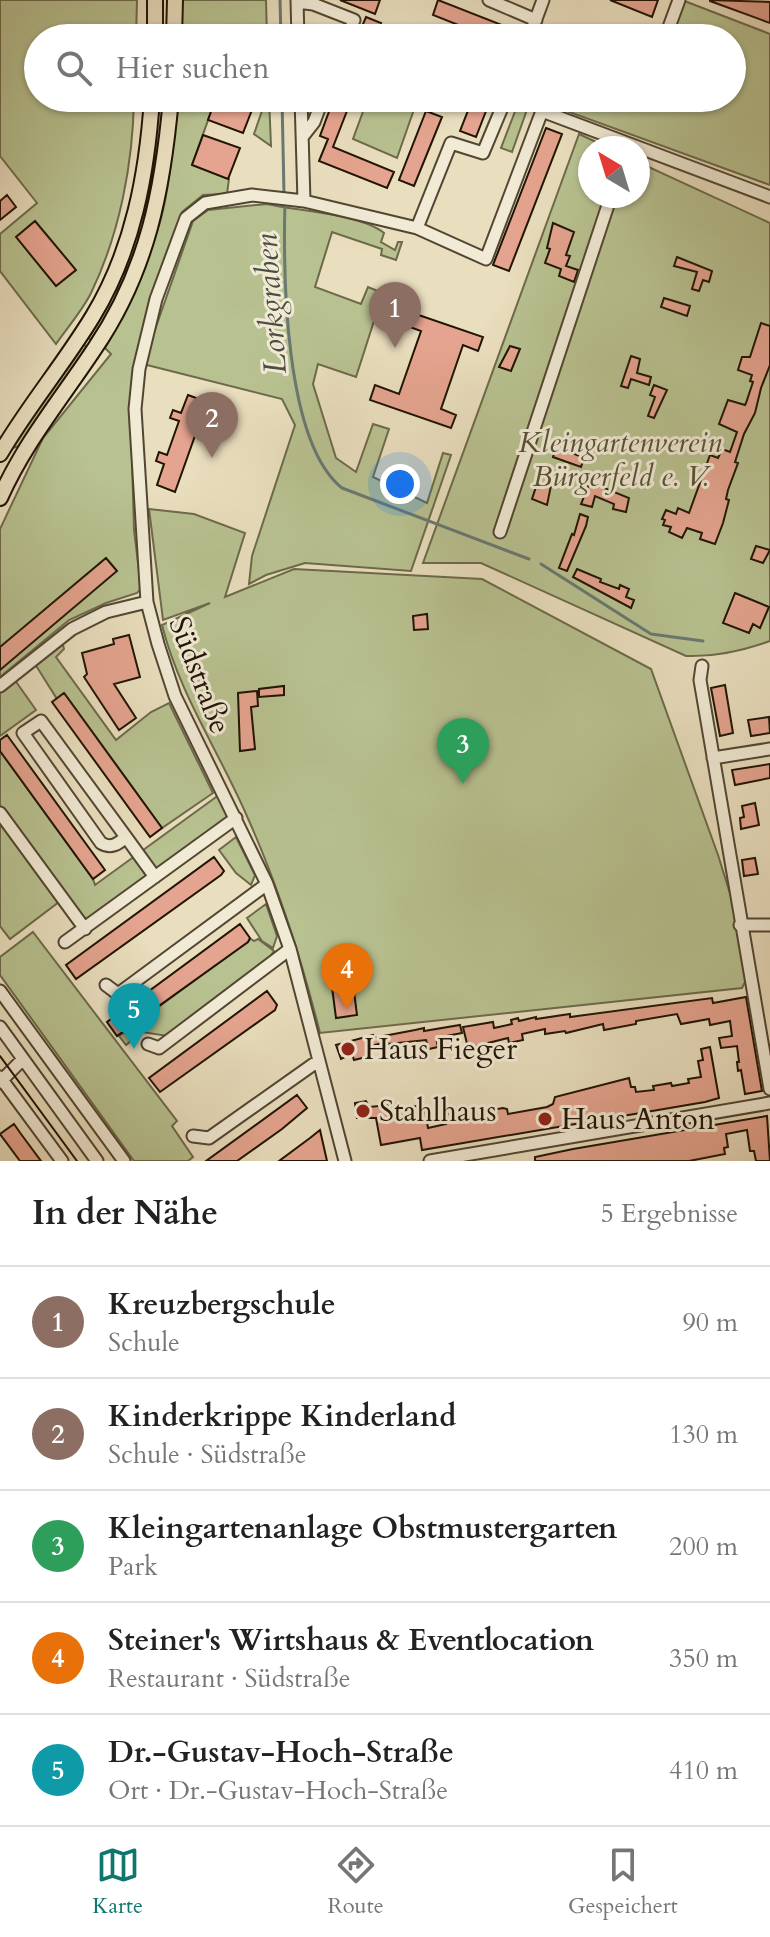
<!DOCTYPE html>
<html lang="de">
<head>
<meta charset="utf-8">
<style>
	body { margin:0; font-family:Cardo,serif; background:#f2f2f2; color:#222 }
	.compass { position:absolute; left:578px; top:136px; width:72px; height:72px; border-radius:50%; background:#fff; box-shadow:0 2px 6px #0004; rotate:322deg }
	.you { position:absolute; left:400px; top:484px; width:28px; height:28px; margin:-20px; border:6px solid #fff; border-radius:50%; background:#1a73e8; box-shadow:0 0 0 12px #1a73e833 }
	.badge { display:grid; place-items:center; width:52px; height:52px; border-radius:50%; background:#0f766e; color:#fff; font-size:26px; font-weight:700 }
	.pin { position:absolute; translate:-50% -66px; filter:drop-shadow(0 2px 4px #0008) }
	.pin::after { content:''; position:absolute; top:42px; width:28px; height:24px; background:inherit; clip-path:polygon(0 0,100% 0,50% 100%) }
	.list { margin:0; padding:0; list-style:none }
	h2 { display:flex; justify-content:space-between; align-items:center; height:104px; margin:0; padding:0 32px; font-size:34px }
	h2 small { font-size:26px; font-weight:400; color:#767676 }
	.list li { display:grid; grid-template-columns:52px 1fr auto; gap:24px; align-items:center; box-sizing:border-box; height:112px; padding:0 32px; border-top:2px solid #e0e0e0 }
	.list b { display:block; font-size:30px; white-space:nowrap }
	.list p { margin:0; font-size:26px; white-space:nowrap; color:#767676 }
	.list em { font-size:26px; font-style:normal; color:#767676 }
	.icon { flex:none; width:44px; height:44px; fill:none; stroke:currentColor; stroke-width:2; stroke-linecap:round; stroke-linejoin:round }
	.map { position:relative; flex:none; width:770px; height:1161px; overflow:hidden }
	.search { position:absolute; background:#fff; box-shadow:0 2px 6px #0004; left:24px; right:24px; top:24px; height:88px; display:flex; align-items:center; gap:20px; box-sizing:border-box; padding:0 28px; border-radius:44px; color:#767676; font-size:30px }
	.sheet { height:664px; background:#fff }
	nav { display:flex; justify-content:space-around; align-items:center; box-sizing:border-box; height:112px; border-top:2px solid #e0e0e0; background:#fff; font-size:22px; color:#767676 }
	nav a { display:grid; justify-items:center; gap:4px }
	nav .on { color:#0f766e }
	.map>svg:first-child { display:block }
	.green { fill:#b8c190; stroke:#6c6a4a; stroke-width:2 }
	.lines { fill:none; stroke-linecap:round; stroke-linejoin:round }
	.stream { stroke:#697871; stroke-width:3 }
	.building { fill:#e5a48f; stroke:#201404; stroke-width:2 }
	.minor-casing { stroke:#524632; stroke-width:15 }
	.major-casing { stroke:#201404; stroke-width:18 }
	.minor { stroke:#f1ead5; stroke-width:11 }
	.major { stroke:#e9debe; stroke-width:14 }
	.tram { stroke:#201404; stroke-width:2 }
	.poi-dot { fill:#8f2418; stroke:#f1ead5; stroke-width:3 }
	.labels { text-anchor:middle; stroke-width:6; stroke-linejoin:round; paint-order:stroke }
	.park-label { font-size:30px; font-style:italic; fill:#555135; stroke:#f1ead5 }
	.street-label { font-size:30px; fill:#201404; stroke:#f1ead5 }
	.poi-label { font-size:30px; fill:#201404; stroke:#f1ead5; text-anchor:start }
	.water-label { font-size:32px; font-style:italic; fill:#4a4e43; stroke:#f1ead5 }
</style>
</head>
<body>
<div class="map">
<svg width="770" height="1161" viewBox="0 0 770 1161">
	<rect width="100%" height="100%" fill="#e9debe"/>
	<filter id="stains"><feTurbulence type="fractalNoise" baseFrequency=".0025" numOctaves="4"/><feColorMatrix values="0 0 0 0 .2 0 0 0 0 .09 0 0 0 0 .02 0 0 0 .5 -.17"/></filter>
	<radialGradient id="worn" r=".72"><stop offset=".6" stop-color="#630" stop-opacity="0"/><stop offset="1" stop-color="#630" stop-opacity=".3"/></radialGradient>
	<path class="green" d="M0,0H137L136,38H38V98H134C133,163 120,233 91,293C82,311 67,328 56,344L0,271V234L37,203L0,156Z
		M181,0H266L267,38H179Z
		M682,0L770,34V185L550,105L553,98H622L637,104L639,98H732V38H662Z
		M157,98H165C163,121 163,144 158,166C147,229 124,286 93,341L87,337L119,279Z
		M177,98H216L192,165L229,179L227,194L203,195L182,212L143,333L131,421L134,530L141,588L137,593L106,603L69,620L0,677V529L43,438L111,354L105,348C127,308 147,267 160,222C171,182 173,139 177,98Z
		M245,98H269L271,146L254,134L264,105Z
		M368,98H418L397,158L353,139Z
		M519,101L529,104L512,152L501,148Z
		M579,134L609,148H590V196H638V162L770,223V641C742,651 716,657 686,656L481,563H423Z
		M267,204C297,211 362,214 384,233L381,242L395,250L398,242H402L396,260L381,255L382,249L332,232L315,287L361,304L368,287L383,293L356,377L318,364L313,384L336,458L356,472L373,424L389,429L373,477L427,503L443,453L451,455L411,571L305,563L266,575L249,584L252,556L295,425L282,399L143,364L193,221L208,210Z
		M82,343L88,348L19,446L13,448L11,447Z
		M149,509L194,514L245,533L225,597L294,569L482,579L651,669L718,855L733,903L746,980L742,988L320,1033C301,957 278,885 246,814C218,750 179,693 162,625L210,603L163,620Z
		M62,641L64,649L56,657L116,740L151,712L169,703L213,793L162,828L65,694L57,699L35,664Z
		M12,676L36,710L0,736V686Z
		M0,751L93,879L95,885L223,792L236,818L85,929L63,899L10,939L0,926Z
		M236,837L255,875L251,885L236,873L219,850Z
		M266,904L277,936L273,948L262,941L247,918Z
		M33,932L177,1121L172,1126L193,1157L188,1161H134L0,975V957Z
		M251,939L254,941L258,939L274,951L268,960L168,1036L142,1032L126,1045L119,1036Z"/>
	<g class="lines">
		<path class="stream" d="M280,0L281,38
			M282,98L284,194
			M285,202C283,272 284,442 342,488L529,559
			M541,564L651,634L703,641"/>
	</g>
	<path class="building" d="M340,0H380L375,14Z
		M438,0L507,27L503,38H491L433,15Z
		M610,0H658L652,17Z
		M710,0L770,2V23L710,1Z
		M366,17L381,23L375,38H357Z
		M216,98H244L255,102L243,133L208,120Z
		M334,98H352L333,147L394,172L387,188L319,161L328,139L320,136Z
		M473,98H491L476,137L460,131Z
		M426,111L442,117L414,186L399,180Z
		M546,128L562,134L509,271L493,265Z
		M203,135L240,148L228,179L192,165Z
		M7,195L16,207L0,220V201Z
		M35,221L76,270L56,286L16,237Z
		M553,223L574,232L566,255L570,256L566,266L578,270L574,282L559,276L561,269L545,263L550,249L547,248Z
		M677,257L712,271L709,282L703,280L699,291L692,289L697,272L674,266Z
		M664,298L690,306L687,316L661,307Z
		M404,310L483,337L478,351L463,345L441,409L456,415L451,428L370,400L375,385L399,394L421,331L399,323Z
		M761,323L770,326V365L761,388L755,413L744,434L735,462L738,463L728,490L726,499L729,500L723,523L715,544L700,539L702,533L687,528L682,538L669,532L671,527L663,525L665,520L662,519L666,510L676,514L678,508L689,513L710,455L718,458L722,449L730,452L737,432L719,424L728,400L745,405L746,403L753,382L750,381L752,375L738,370L742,357H750Z
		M510,346L520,349L511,371L499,367Z
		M631,356L640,359L637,373L651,377L649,385L631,379L628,388L621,386Z
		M654,385L667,390L654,418L648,416L655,397L650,395Z
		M188,395L207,402L175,492L157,485L164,464L156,461L159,452L167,455L179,421L170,418L173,410L181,413Z
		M556,446L584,458L581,467L553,457Z
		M543,468L554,471L547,505L532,499L536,487L538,488Z
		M592,477L601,480L599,486L629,498L626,512L613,509L614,504L595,496L592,507L581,504Z
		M580,514L588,517L586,526L567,571L559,568L572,534L574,535Z
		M756,546L770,550L763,563L751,559Z
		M106,558L117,571L0,670V647Z
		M577,569L601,579L600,582L619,589L620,585L629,589L626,597L634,600L631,608L573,577Z
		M735,593L769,607L760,628L753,624L749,633L723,623Z
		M427,614L428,629L414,630L413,616Z
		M129,635L140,677L114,684L136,718L119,730L84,677L87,674L82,653L114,644L113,639Z
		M725,685L733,733L720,736L711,688Z
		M284,686V695L259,697V689Z
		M257,691L258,706L251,707L255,749L240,751L238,693Z
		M64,693L162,828L150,837L52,702Z
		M769,717L770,733L751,736L748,720Z
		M7,735L105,870L93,879L0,751V740Z
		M770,764V778L735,785L732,770Z
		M755,803L759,825L741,829L740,818L744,817L742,806Z
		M214,857L224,871L221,875L76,979L66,965Z
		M755,858L758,874L744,876L742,860Z
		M240,924L250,938L248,942L117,1036L107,1022Z
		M353,984L357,1015L336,1018L332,987Z
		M267,991L277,1005L275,1010L160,1092L149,1078Z
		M746,997L762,1091L745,1094L741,1070L738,1071L737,1062H739L737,1046L721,1048L719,1038L732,1036L730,1021L710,1025L709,1019L681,1024L677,1014L636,1021V1024L604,1030L603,1024L566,1033L565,1031L545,1034V1029L522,1034L523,1040L509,1043L508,1038L468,1048L463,1027L493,1022L494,1028L512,1024L511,1020L518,1018L519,1021L536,1017V1019L570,1014V1017L712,998L713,1003Z
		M460,1025L462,1033L436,1038L438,1047L429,1049L426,1040L388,1044L387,1042L367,1047L370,1056L354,1060L352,1054L341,1059L336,1045L373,1035V1038L415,1030L424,1028V1031Z
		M710,1047L719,1098L705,1102L422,1150L420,1138L381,1145L376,1118H357L355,1103L366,1101L369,1107L401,1104L402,1108L424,1105L428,1128L446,1124L444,1115L480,1107L481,1112L503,1108L507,1109L508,1114L547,1107L553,1104L555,1097L629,1078L631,1087H635L636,1092L654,1090L653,1086L671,1083L672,1086L689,1083L688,1079L701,1077L698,1061L703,1060L701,1049Z
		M297,1095L307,1108L282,1129L237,1161H206Z
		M767,1116L770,1161H756L754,1151H750L747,1130L726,1134L728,1147L724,1148L725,1154L689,1161H535V1157L573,1149Z
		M14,1124L21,1134L41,1161H20L0,1134Z
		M320,1130L327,1161H279L310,1138Z"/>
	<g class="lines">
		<defs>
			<path id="minor" d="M297,0L298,38
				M489,0L536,20
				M297,2L313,4L354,20L347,38
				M529,38L543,0
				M665,38L679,0
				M301,98L304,201L417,228L486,259L542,111L770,197
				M640,98H641
				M303,136L314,122L323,98
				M304,201L252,195L205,203L186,218L156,299L139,369L135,409L147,602L158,644L175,696L267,884L290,949L345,1161
				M417,228L451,143L483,153L506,98
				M500,532L611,196
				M702,666L700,680L770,1089
				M0,686L72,629L106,612L147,602
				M713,758L770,749
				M0,813L85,929
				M126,837C118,844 111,849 101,843L23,733L41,721L126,837L155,877
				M740,925H770
				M65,942L236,818
				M106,985L118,994L267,884
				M0,991L124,1161
				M0,1027L97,1161
				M148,1044L159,1048L290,949
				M0,1077L62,1161
				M0,1082L23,1059
				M193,1136L209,1138L318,1061
				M430,1161L770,1103"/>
			<path id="major" d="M155,0V38
				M174,38L175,0
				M0,454C28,406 64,364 93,316C133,250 147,174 152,98
				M0,498C25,442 62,398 95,348C148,270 163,189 171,98"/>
		</defs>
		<use href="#minor" class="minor-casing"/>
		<use href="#major" class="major-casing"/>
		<use href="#minor" class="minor"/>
		<use href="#major" class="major"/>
		<path class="tram" d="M0,1056L77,1161"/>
	</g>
	<g class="poi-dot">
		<circle cx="348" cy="1049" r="8"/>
		<circle cx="363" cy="1111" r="8"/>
		<circle cx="545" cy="1119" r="8"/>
	</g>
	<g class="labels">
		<g class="park-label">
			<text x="620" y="452">Kleingartenverein<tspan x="620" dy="34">Bürgerfeld e. V.</tspan></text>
		</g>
		<g class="street-label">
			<text transform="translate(200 675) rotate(69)" y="10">Südstraße</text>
		</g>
		<g class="poi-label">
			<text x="364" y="1059">Haus Fieger</text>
			<text x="379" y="1121">Stahlhaus</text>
			<text x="561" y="1129">Haus Anton</text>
		</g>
		<g class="water-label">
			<text transform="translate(270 304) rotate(-94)" y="11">Lorkgraben</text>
		</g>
	</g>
	<rect width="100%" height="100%" filter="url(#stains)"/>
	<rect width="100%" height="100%" fill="url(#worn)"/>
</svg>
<svg class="compass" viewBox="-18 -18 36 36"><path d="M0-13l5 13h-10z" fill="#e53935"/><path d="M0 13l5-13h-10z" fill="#767676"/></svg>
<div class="you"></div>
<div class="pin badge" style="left:395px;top:348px;background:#8d6e63">1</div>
<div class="pin badge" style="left:212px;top:458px;background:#8d6e63">2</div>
<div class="pin badge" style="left:463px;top:784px;background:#2e9e5b">3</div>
<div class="pin badge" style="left:347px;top:1009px;background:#e8710a">4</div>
<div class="pin badge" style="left:134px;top:1049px;background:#0f9aa8">5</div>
<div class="search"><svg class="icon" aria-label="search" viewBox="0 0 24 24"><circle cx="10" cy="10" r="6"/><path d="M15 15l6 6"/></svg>Hier suchen</div>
</div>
<section class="sheet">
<h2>In der Nähe<small>5 Ergebnisse</small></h2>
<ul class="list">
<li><span class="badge" style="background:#8d6e63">1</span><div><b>Kreuzbergschule</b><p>Schule</p></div><em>90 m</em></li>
<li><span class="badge" style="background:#8d6e63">2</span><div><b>Kinderkrippe Kinderland</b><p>Schule · Südstraße</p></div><em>130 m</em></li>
<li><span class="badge" style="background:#2e9e5b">3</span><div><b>Kleingartenanlage Obstmustergarten</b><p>Park</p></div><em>200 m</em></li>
<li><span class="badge" style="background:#e8710a">4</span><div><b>Steiner's Wirtshaus &amp; Eventlocation</b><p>Restaurant · Südstraße</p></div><em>350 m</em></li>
<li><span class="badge" style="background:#0f9aa8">5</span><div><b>Dr.-Gustav-Hoch-Straße</b><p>Ort · Dr.-Gustav-Hoch-Straße</p></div><em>410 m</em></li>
</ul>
</section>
<nav>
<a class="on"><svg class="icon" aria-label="map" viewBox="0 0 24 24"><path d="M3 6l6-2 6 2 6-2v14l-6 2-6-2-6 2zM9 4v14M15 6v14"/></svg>Karte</a>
<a><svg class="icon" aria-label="directions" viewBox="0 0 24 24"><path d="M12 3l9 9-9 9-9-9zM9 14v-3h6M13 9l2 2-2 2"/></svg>Route</a>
<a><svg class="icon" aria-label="saved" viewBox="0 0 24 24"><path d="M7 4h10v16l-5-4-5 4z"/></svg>Gespeichert</a>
</nav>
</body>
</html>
